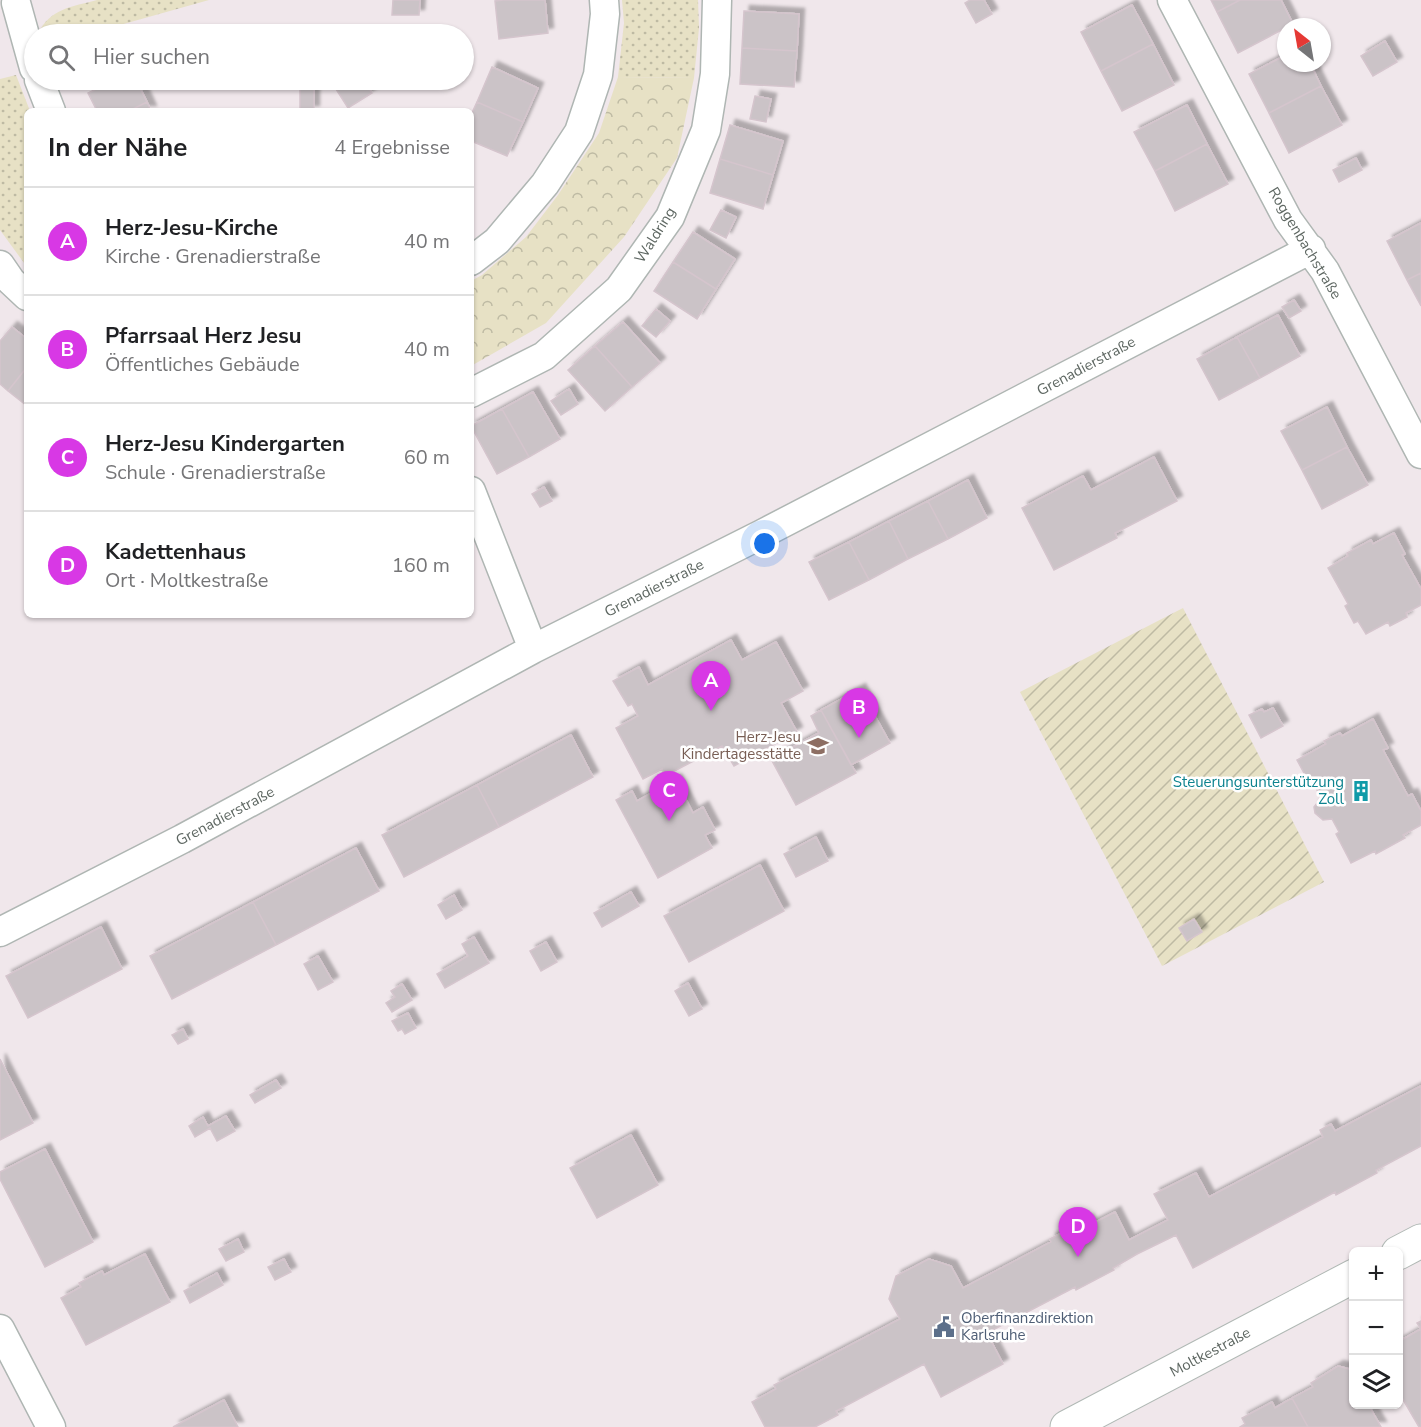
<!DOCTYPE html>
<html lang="de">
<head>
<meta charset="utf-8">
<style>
	body { margin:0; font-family:"Nunito Sans",sans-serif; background:#f6f6f6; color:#202124 }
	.controls { position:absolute; right:18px; bottom:18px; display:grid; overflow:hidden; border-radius:9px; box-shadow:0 2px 4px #0004 }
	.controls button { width:54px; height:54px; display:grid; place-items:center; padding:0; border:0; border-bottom:2px solid #e0e0e0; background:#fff; color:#202124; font:30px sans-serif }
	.compass { position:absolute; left:1277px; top:18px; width:54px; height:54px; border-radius:50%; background:#fff; box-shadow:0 2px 4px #0004; rotate:329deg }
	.you { position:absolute; left:765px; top:544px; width:21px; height:21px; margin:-15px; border:4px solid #fff; border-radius:50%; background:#1a73e8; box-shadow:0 0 0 9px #1a73e833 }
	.badge { display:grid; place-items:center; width:39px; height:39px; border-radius:50%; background:#d838e5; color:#fff; font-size:20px; font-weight:700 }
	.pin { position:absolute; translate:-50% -50px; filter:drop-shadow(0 2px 3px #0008) }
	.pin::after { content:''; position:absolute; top:32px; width:21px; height:18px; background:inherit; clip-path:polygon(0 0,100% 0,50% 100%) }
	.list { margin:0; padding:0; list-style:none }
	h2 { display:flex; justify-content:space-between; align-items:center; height:78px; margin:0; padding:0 24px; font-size:26px }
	h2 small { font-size:20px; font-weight:400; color:#757577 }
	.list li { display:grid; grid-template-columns:39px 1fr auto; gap:18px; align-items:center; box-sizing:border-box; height:108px; padding:0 24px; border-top:2px solid #e0e0e0 }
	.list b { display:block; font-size:22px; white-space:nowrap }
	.list p { margin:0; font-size:20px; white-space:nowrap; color:#757577 }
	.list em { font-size:20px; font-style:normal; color:#757577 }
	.icon { flex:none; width:33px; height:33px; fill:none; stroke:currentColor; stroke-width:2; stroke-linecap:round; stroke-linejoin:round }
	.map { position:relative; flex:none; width:1421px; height:1427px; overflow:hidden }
	.search { position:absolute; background:#fff; box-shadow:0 2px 4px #0004; left:24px; top:24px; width:450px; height:66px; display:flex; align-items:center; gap:15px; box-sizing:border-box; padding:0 21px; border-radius:33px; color:#757577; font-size:22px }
	.panel { position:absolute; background:#fff; box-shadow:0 2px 4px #0004; left:24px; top:108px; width:450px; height:510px; border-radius:9px }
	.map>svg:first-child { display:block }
	.grass { fill:url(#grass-dots) }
	.park { fill:url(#park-crowns) }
	.garden { fill:url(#garden-furrows) }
	.building { fill:#cbc3c7; stroke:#d5c5cd; stroke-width:1.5; filter:url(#shadow) }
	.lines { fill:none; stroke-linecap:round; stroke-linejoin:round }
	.minor-casing { stroke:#afb6b3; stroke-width:31 }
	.secondary-casing { stroke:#b1b9b5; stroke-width:35 }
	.minor { stroke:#fff; stroke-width:28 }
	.secondary { stroke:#fff; stroke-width:33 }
	.labels { text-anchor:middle; stroke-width:5; stroke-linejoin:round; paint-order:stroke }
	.street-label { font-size:15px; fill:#5e6762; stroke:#fff }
	.education-label { font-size:15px; fill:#785e54; stroke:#fff; text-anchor:end }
	.culture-label { font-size:15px; fill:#0d838f; stroke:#fff; text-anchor:end }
	.service-label { font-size:15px; fill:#4e5e75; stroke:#fff; text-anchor:start }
</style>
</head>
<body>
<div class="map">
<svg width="1421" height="1427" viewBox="0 0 1421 1427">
	<defs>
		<pattern id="grass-dots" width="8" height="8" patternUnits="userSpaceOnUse" patternTransform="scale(1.5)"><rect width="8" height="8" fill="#e7e1c5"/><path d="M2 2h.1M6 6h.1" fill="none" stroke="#bebaa3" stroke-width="1.8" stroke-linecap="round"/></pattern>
		<pattern id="park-crowns" width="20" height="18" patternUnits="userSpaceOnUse" patternTransform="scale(1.5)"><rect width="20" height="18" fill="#e7e1c5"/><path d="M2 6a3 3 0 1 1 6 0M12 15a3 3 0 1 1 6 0" fill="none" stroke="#bebaa3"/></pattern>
		<pattern id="garden-furrows" width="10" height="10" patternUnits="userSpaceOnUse" patternTransform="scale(1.5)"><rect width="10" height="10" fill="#e7e1c5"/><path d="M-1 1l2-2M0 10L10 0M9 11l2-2" fill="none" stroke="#bebaa3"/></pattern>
		<filter id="shadow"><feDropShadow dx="5.5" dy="-5.5" stdDeviation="1.5" flood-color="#0004"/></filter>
	</defs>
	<rect width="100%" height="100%" fill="#f0e7eb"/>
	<path class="grass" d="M97,0H209L88,34H38C50,8 72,7 97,0Z
		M622,0H698L699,28L694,78L618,77L624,23Z
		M16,75L30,111H27V267L0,230V79Z"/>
	<path class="park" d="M618,77L694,78L677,158L624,237L546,323L471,366V281L482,275L526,237L558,195L599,133Z"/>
	<path class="garden" d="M1183,608L1324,882L1162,966L1020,692Z"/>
	<path class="building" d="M393,0H420L419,15H392Z
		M504,0H545L548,33L499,39L495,1Z
		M970,0H984L992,14L976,23L965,3Z
		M1211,0H1240L1217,12Z
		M1240,0H1281L1293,24L1238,53L1217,12Z
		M1132,5L1153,44L1101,71L1081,32Z
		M744,11L799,14L797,51L742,48Z
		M1385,41L1397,62L1373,76L1361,56Z
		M1153,44L1174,85L1122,111L1101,71Z
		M742,48L797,51L794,87L740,84Z
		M1286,55V63H1310L1321,86L1269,113L1249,74Z
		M492,67L538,88L523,122L477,102Z
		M114,80H136L147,102L129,111H97L88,93Z
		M344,80H364L372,93L348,108L334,86Z
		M1321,86L1342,125L1289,153L1269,113Z
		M314,87V111H300V88Z
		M755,96L771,99L766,122L750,119Z
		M147,102L151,111H129Z
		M477,102L523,122L507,156L471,141V115Z
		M1187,105L1207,144L1155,171L1134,132Z
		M730,125L783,141L773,175L720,159Z
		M1207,144L1228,184L1175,211L1155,171Z
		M1356,158L1362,170L1339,182L1333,170Z
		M720,159L773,175L763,209L710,193Z
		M721,210L736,217L726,238L710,230Z
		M1421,223V273L1407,280L1387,241Z
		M693,232L735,259L716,289L673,262Z
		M673,262L716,289L697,319L654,291Z
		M1421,273V306L1407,280Z
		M1294,300L1301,311L1289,318L1282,307Z
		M656,309L670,321L656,337L642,326Z
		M1278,315L1300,356L1260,378L1237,337Z
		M623,322L660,363L632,387L595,346Z
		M12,327L27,339V367L8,391L0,384V341Z
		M1237,337L1260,378L1219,400L1197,359Z
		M595,346L632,387L605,411L568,370Z
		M27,367V406L8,391Z
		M569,389L578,404L561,415L551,401Z
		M533,392L560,439L529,457L502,409Z
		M1327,407L1347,447L1302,470L1281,431Z
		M502,409L529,457L497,474L471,426Z
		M1347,447L1368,485L1322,509L1302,470Z
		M1154,457L1177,501L1115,533L1117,538L1054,570L1022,508L1083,476L1091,490Z
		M968,480L987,518L948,539L928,501Z
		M544,487L552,501L540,507L532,494Z
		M928,501L948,539L908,559L889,521Z
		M889,521L908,559L869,580L849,542Z
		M1394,533L1405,554L1402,555L1421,589V605L1406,613L1407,617L1390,626L1388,622L1366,634L1358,621L1354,623L1345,606L1348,604L1328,568L1348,556L1347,553L1371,540L1373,544Z
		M849,542L869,580L829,600L809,562Z
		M731,640L742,660L776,642L803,691L781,703L797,732L734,766L722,746L665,776L662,769L643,779L616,728L638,716L632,704L628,706L613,681L639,667L648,685Z
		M860,689L890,743L851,765L821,710Z
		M1273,708L1283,726L1261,738L1249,715L1262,709L1264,712Z
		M821,710L856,773L796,805L771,759L819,733L811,716Z
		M1373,719L1388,748L1383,750L1408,796L1412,794L1421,811V825L1403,835L1405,838L1376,854L1375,851L1351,863L1336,834L1339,832L1332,819L1323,820L1315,813L1314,807L1321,798L1315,786L1312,788L1297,760L1326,744L1324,741L1340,733L1342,736Z
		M571,735L593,777L499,827L477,785Z
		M676,780L693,813L703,807L715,830L705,835L712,848L658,878L616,800L632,791L637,801Z
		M477,785L499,827L404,877L382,835Z
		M816,837L828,861L796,877L784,854Z
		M356,848L379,891L276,945L253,902Z
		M760,865L784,911L689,962L664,916Z
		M631,892L639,906L602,927L594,913Z
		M454,895L462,910L446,919L438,905Z
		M253,902L276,945L172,999L150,956Z
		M1194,919L1202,932L1187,941L1179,928Z
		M101,927L122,969L28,1018L6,976Z
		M474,937L489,963L445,988L437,974L468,956L462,944Z
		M546,942L557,962L541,971L530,951Z
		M318,956L333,982L318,990L304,964Z
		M688,983L702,1009L689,1016L675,991Z
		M402,984L412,1000L392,1012L386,1003L395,997L391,991Z
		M408,1013L416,1028L405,1034L402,1029L398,1031L392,1021Z
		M183,1029L188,1039L178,1044L172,1035Z
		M0,1059L33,1123L0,1140Z
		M276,1080L281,1088L255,1103L250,1095Z
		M1421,1086V1146L1376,1170L1377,1173L1336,1195L1335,1192L1193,1268L1176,1235L1137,1254L1113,1268L1114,1270L1076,1290L1075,1287L987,1333L1003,1364L941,1397L924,1364L836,1411L838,1415L815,1427H765L752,1402L776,1389L774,1385L900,1319L889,1299L896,1276L929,1259L951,1266L963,1288L1051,1242L1050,1239L1088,1220L1090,1225L1115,1212L1129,1240L1168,1220L1154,1194L1196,1173L1209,1197L1323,1137L1320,1130L1331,1124L1335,1131Z
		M226,1116L235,1131L217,1141L210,1128L195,1137L189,1126L203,1117L208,1126Z
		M631,1135L658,1185L597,1218L570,1168Z
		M45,1149L93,1242L45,1267L0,1179V1172Z
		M238,1239L244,1252L226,1261L219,1249Z
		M145,1254L170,1302L86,1345L61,1298L81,1287L79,1283L102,1271L104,1275Z
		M284,1259L291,1272L275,1280L268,1267Z
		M217,1273L223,1285L190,1303L184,1291Z
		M1421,1321V1427H1419L1398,1391V1342L1421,1329L1417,1323Z
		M1338,1366L1349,1369L1354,1377V1404H1368L1381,1427H1308L1292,1398L1313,1387L1311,1383Z
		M1292,1398L1308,1427H1240L1245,1424L1242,1418L1272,1402L1275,1408Z
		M224,1400L238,1427H173Z"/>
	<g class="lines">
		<defs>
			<path id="minor" d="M1172,0L1288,220L1325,271L1421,454
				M16,3L34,68
				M39,80L51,111
				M471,261L497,241L545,184L579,132L598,75L605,14L604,0
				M0,265L11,281L27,296
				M471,393L544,356L619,289L670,217L706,130L715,74L717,0
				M471,491L533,649
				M0,932L182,839L533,649L762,534L1311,249
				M0,1329L51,1427"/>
			<path id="secondary" d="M1398,1253L1421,1241
				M1067,1427L1354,1276"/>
		</defs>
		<use href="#minor" class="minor-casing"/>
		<use href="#secondary" class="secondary-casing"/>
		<use href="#minor" class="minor"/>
		<use href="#secondary" class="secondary"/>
	</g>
	<defs>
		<symbol id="school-bare" viewBox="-9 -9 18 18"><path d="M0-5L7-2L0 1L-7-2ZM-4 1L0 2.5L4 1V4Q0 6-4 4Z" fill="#8d6e63" stroke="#fff" stroke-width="2.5" paint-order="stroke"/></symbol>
		<symbol id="building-bare" viewBox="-9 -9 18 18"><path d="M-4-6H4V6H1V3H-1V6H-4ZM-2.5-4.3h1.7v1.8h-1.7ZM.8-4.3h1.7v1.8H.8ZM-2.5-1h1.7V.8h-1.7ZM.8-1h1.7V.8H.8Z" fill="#0f9aa8" stroke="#fff" stroke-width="2.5" paint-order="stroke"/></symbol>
		<symbol id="civic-bare" viewBox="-9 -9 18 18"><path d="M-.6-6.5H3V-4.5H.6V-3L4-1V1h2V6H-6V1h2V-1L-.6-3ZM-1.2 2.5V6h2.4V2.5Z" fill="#5c6f8a" stroke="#fff" stroke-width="2.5" paint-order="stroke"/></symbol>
	</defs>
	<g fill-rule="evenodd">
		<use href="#school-bare" x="803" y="731" width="30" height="30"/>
		<use href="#building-bare" x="1346" y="776" width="30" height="30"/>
		<use href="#civic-bare" x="929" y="1312" width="30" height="30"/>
	</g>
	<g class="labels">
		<g class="street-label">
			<text transform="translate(655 235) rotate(-58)" y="5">Waldring</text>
			<text transform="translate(1305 243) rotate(59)" y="5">Roggenbachstraße</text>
			<text transform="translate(1086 366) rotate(-28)" y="5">Grenadierstraße</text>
			<text transform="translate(654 588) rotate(-27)" y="5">Grenadierstraße</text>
			<text transform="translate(225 816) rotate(-28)" y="5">Grenadierstraße</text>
			<text transform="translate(1210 1352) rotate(-28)" y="5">Moltkestraße</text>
		</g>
		<g class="education-label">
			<text x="801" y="742">Herz-Jesu<tspan x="801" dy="17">Kindertagesstätte</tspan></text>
		</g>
		<g class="culture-label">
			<text x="1344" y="787">Steuerungsunterstützung<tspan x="1344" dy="17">Zoll</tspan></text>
		</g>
		<g class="service-label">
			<text x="961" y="1323">Oberfinanzdirektion<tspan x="961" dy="17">Karlsruhe</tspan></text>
		</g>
	</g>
</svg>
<div class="controls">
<button>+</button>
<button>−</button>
<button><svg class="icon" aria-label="layers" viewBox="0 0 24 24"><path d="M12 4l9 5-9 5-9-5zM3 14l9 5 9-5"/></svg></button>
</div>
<svg class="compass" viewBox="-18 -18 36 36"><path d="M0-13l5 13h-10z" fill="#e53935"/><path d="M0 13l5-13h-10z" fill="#757577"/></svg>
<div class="you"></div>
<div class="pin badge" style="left:711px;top:711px">A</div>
<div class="pin badge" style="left:859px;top:738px">B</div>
<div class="pin badge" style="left:669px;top:821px">C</div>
<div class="pin badge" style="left:1078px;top:1257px">D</div>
<div class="search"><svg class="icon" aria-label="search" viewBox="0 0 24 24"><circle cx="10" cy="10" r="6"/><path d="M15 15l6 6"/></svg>Hier suchen</div>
<section class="panel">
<h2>In der Nähe<small>4 Ergebnisse</small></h2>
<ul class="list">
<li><span class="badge">A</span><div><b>Herz-Jesu-Kirche</b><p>Kirche · Grenadierstraße</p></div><em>40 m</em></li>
<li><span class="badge">B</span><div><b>Pfarrsaal Herz Jesu</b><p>Öffentliches Gebäude</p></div><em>40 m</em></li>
<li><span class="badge">C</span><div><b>Herz-Jesu Kindergarten</b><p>Schule · Grenadierstraße</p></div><em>60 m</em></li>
<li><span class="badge">D</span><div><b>Kadettenhaus</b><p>Ort · Moltkestraße</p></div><em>160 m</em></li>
</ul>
</section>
</div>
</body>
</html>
